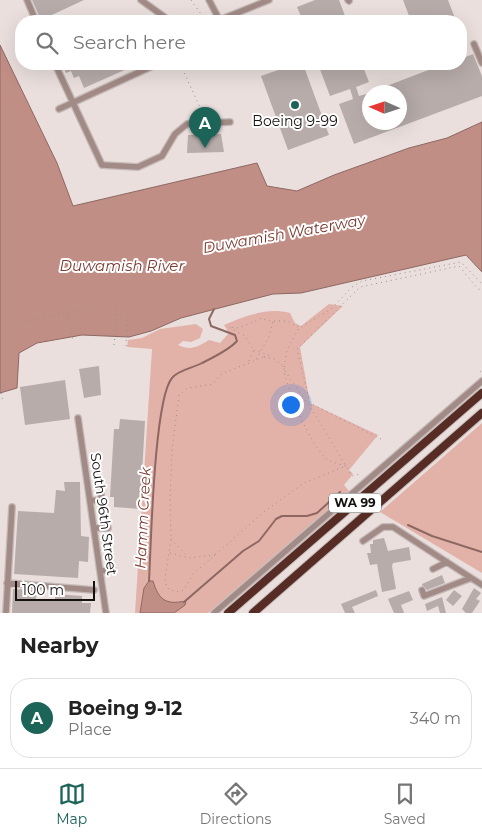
<!DOCTYPE html>
<html lang="en">
<head>
<meta charset="utf-8">
<style>
	body { margin:0; font-family:Montserrat,sans-serif; background:#f6f6f6; color:#222 }
	.compass { position:absolute; left:362px; top:85px; width:45px; height:45px; border-radius:50%; background:#fff; box-shadow:0 5px 20px #0002; rotate:273deg }
	.scale { position:absolute; left:15px; bottom:12px; width:80px; box-sizing:border-box; padding-left:5px; border:2px solid #151110; border-top:0; font-size:14px; line-height:18px; white-space:nowrap; color:#151110; -webkit-text-stroke:4px #fff; paint-order:stroke }
	.you { position:absolute; left:290px; top:404px; width:18px; height:18px; margin:-12px; border:4px solid #fff; border-radius:50%; background:#1a73e8; box-shadow:0 0 0 8px #1a73e833 }
	.badge { display:grid; place-items:center; width:32px; height:32px; border-radius:50%; background:#1c6458; color:#fff; font-size:16px; font-weight:700 }
	.pin { position:absolute; translate:-50% -41px; filter:drop-shadow(0 1px 2px #0008) }
	.pin::after { content:''; position:absolute; top:26px; width:18px; height:15px; background:inherit; clip-path:polygon(0 0,100% 0,50% 100%) }
	.list { margin:0; padding:0; list-style:none }
	h2 { display:flex; justify-content:space-between; align-items:center; height:65px; margin:0; padding:0 20px; font-size:21px }
	h2 small { font-size:16px; font-weight:400; color:#767676 }
	.list li { display:grid; grid-template-columns:32px 1fr auto; gap:15px; align-items:center; box-sizing:border-box; height:80px; margin:0 10px 10px; padding:0 10px; border:1px solid #e0e0e0; border-radius:20px }
	.list b { display:block; font-size:19px; white-space:nowrap }
	.list p { margin:0; font-size:16px; white-space:nowrap; color:#767676 }
	.list em { font-size:16px; font-style:normal; color:#767676 }
	.icon { flex:none; width:28px; height:28px; fill:none; stroke:currentColor; stroke-width:2; stroke-linecap:round; stroke-linejoin:round }
	.map { position:relative; flex:none; width:482px; height:613px; overflow:hidden }
	.search { position:absolute; background:#fff; box-shadow:0 5px 20px #0002; left:15px; right:15px; top:15px; height:55px; display:flex; align-items:center; gap:12px; box-sizing:border-box; padding:0 18px; border-radius:20px; color:#767676; font-size:19px }
	.sheet { height:155px; background:#fff }
	nav { display:flex; justify-content:space-around; align-items:center; box-sizing:border-box; height:70px; border-top:1px solid #e0e0e0; background:#fff; font-size:14px; color:#767676 }
	nav a { display:grid; justify-items:center; gap:2px }
	nav .on { color:#1c6458 }
	.map>svg:first-child { display:block }
	.green { fill:#e2b2a9 }
	.water { fill:#c18e85; stroke:#8d6862 }
	.lines { fill:none; stroke-linecap:round; stroke-linejoin:round }
	.stream { stroke:#8d6862; stroke-width:2 }
	.building { fill:#b7acaa }
	.minor-casing { stroke:#c4bab8; stroke-width:8 }
	.highway-casing { stroke:#c4bab8; stroke-width:10 }
	.path { stroke:#98908e; stroke-width:1; stroke-dasharray:1 4; stroke-linecap:butt }
	.minor { stroke:#a28b87; stroke-width:5.5 }
	.highway { stroke:#562c25; stroke-width:8 }
	.poi-dot { fill:#1c6458; stroke:#fff; stroke-width:2 }
	.labels { text-anchor:middle; stroke-width:4; stroke-linejoin:round; paint-order:stroke }
	.shield { fill:#fff; stroke:#5b5858; stroke-width:1 }
	.shield-label { font-size:12px; font-weight:bold; fill:#151110 }
	.poi-label { font-size:14px; fill:#151110; stroke:#fff }
	.street-label { font-size:14px; fill:#151110; stroke:#fff }
	.water-label { font-size:15px; font-style:italic; fill:#7c3b31; stroke:#fff }
</style>
</head>
<body>
<div class="map">
<svg width="482" height="613" viewBox="0 0 482 613">
	<rect width="100%" height="100%" fill="#eadfdd"/>
	<path class="green" d="M329,304L343,306L300,347L310,403L378,435L349,470L353,474L344,485L349,491L208,613H135L152,349L127,347L128,340L142,338L160,329L196,324L203,329L200,338L191,342L183,341L178,345C191,351 197,347 209,340L220,343L229,333L224,325C245,316 267,307 290,313L295,323L301,326Z
		M482,423V573L380,512Z"/>
	<path class="water" d="M0,45L57,163L73,206L257,163L267,186L297,191L334,175L409,148L447,138L482,122V272L466,255L301,293L273,294L181,318L151,331L129,337L82,335L37,343L19,353L17,388L0,393Z
		M149,581H153C159,600 165,605 186,601L185,605L174,613H140L144,588Z"/>
	<g class="lines">
		<path class="stream" d="M408,525L432,536L482,552
			M149,581C151,546 154,399 172,378C178,370 193,368 202,363C214,357 229,350 237,341L235,335L211,326L209,319L214,309
			M184,602L243,551L259,541L276,519L282,516H307L317,513L340,492"/>
	</g>
	<path class="building" d="M32,0H84L41,20Z
		M315,0H339L347,21H303L297,7Z
		M403,0H448L456,21H411Z
		M473,54L482,76V96L354,144L339,104L353,99L350,89L330,96L318,64H362L369,82L356,87L359,96L370,93V122H400V92H371L444,64H461V59Z
		M62,64H138L84,88L79,76L74,78L71,71L66,73Z
		M295,64H303L329,135L288,150L261,76Z
		M221,134L224,152L187,153L188,135Z
		M99,366L101,395L84,398L79,369Z
		M65,380L70,419L25,425L20,387Z
		M120,419L145,421L140,509L114,507V497H110L114,429H119Z
		M64,482H80L81,536L89,537L88,562L79,561L78,578L14,574L18,511L54,513L56,490L65,491Z
		M384,538L388,551L409,547L411,560L393,563L392,566L396,589L382,592L377,564L370,565L367,553H371L370,544H373V540Z
		M442,575L445,583L427,590L422,585V584Z
		M474,588L481,593L476,599L480,601L472,613H466L462,609Z
		M13,589L36,590V600L55,601V594L82,596V603H91L90,613H12Z
		M376,590L378,596L352,607L355,613H345L341,604Z
		M454,590L462,596L453,606L446,600Z
		M409,591L413,600L401,605L404,613H394L388,599Z
		M442,597L446,613H440L438,606L427,611L425,604Z"/>
	<g class="lines">
		<defs>
			<path id="minor" d="M27,0L36,21
				M141,0L170,21
				M209,0L220,21
				M348,0L349,1
				M217,21L269,0
				M474,44L482,63
				M55,64L102,165L138,167L162,156L175,134L187,124L230,122
				M59,109L157,64
				M78,418L106,613
				M90,500L101,501V493
				M94,528H108
				M363,541L383,527H393L482,585
				M433,569L447,562
				M100,571L113,570
				M7,583L94,590
				M422,590L424,596L471,578
				M6,613L12,507
				M214,613L482,381"/>
			<path id="highway" d="M228,613L482,393
				M253,613L482,413"/>
		</defs>
		<use href="#minor" class="minor-casing"/>
		<use href="#highway" class="highway-casing"/>
		<path class="path" d="M191,0L206,21
			M180,64L205,118
			M67,313L73,340
			M29,321L96,306
			M114,345L117,306
			M126,346L128,306
			M254,350L271,356
			M264,357L275,359L284,367C284,385 312,449 328,460C333,463 340,464 346,466L304,483L265,511L193,574L184,590L176,592L167,588L165,579L171,539L170,499L172,450L179,395L188,388L213,384L221,374Z
			M256,359L269,337L273,321
			M249,361L254,350L245,336L229,327L239,328L262,318L267,321H288L298,327
			M284,367L287,350L299,328L330,310L352,287L362,281L461,262L482,284
			M285,371L316,416L352,476L360,474
			M480,372L482,370
			M0,388L3,402
			M381,439L310,403L297,349L360,287L459,266L478,289L482,290
			M171,539L188,557
			M170,553L189,558L215,555"/>
		<use href="#minor" class="minor"/>
		<use href="#highway" class="highway"/>
	</g>
	<circle class="poi-dot" cx="295" cy="105" r="5"/>
	<g class="labels">
		<rect class="shield" x="329" y="493.5" width="52" height="19" rx="4"/>
		<g class="shield-label">
			<text x="355" y="507">WA 99</text>
		</g>
		<g class="poi-label">
			<text x="295" y="126">Boeing 9-99</text>
		</g>
		<g class="street-label">
			<text transform="translate(104 514) rotate(82)" y="5">South 96th Street</text>
		</g>
		<g class="water-label">
			<text transform="translate(284 234) rotate(-10)" y="5">Duwamish Waterway</text>
			<text x="122" y="271">Duwamish River</text>
			<text transform="translate(143 518) rotate(-87)" y="5">Hamm Creek</text>
		</g>
	</g>
</svg>
<svg class="compass" viewBox="-18 -18 36 36"><path d="M0-13l5 13h-10z" fill="#e53935"/><path d="M0 13l5-13h-10z" fill="#767676"/></svg>
<div class="scale">100 m</div>
<div class="you"></div>
<div class="pin badge" style="left:205px;top:148px">A</div>
<div class="search"><svg class="icon" aria-label="search" viewBox="0 0 24 24"><circle cx="10" cy="10" r="6"/><path d="M15 15l6 6"/></svg>Search here</div>
</div>
<section class="sheet">
<h2>Nearby<small></small></h2>
<ul class="list">
<li><span class="badge">A</span><div><b>Boeing 9-12</b><p>Place</p></div><em>340 m</em></li>
</ul>
</section>
<nav>
<a class="on"><svg class="icon" aria-label="map" viewBox="0 0 24 24"><path d="M3 6l6-2 6 2 6-2v14l-6 2-6-2-6 2zM9 4v14M15 6v14"/></svg>Map</a>
<a><svg class="icon" aria-label="directions" viewBox="0 0 24 24"><path d="M12 3l9 9-9 9-9-9zM9 14v-3h6M13 9l2 2-2 2"/></svg>Directions</a>
<a><svg class="icon" aria-label="saved" viewBox="0 0 24 24"><path d="M7 4h10v16l-5-4-5 4z"/></svg>Saved</a>
</nav>
</body>
</html>
